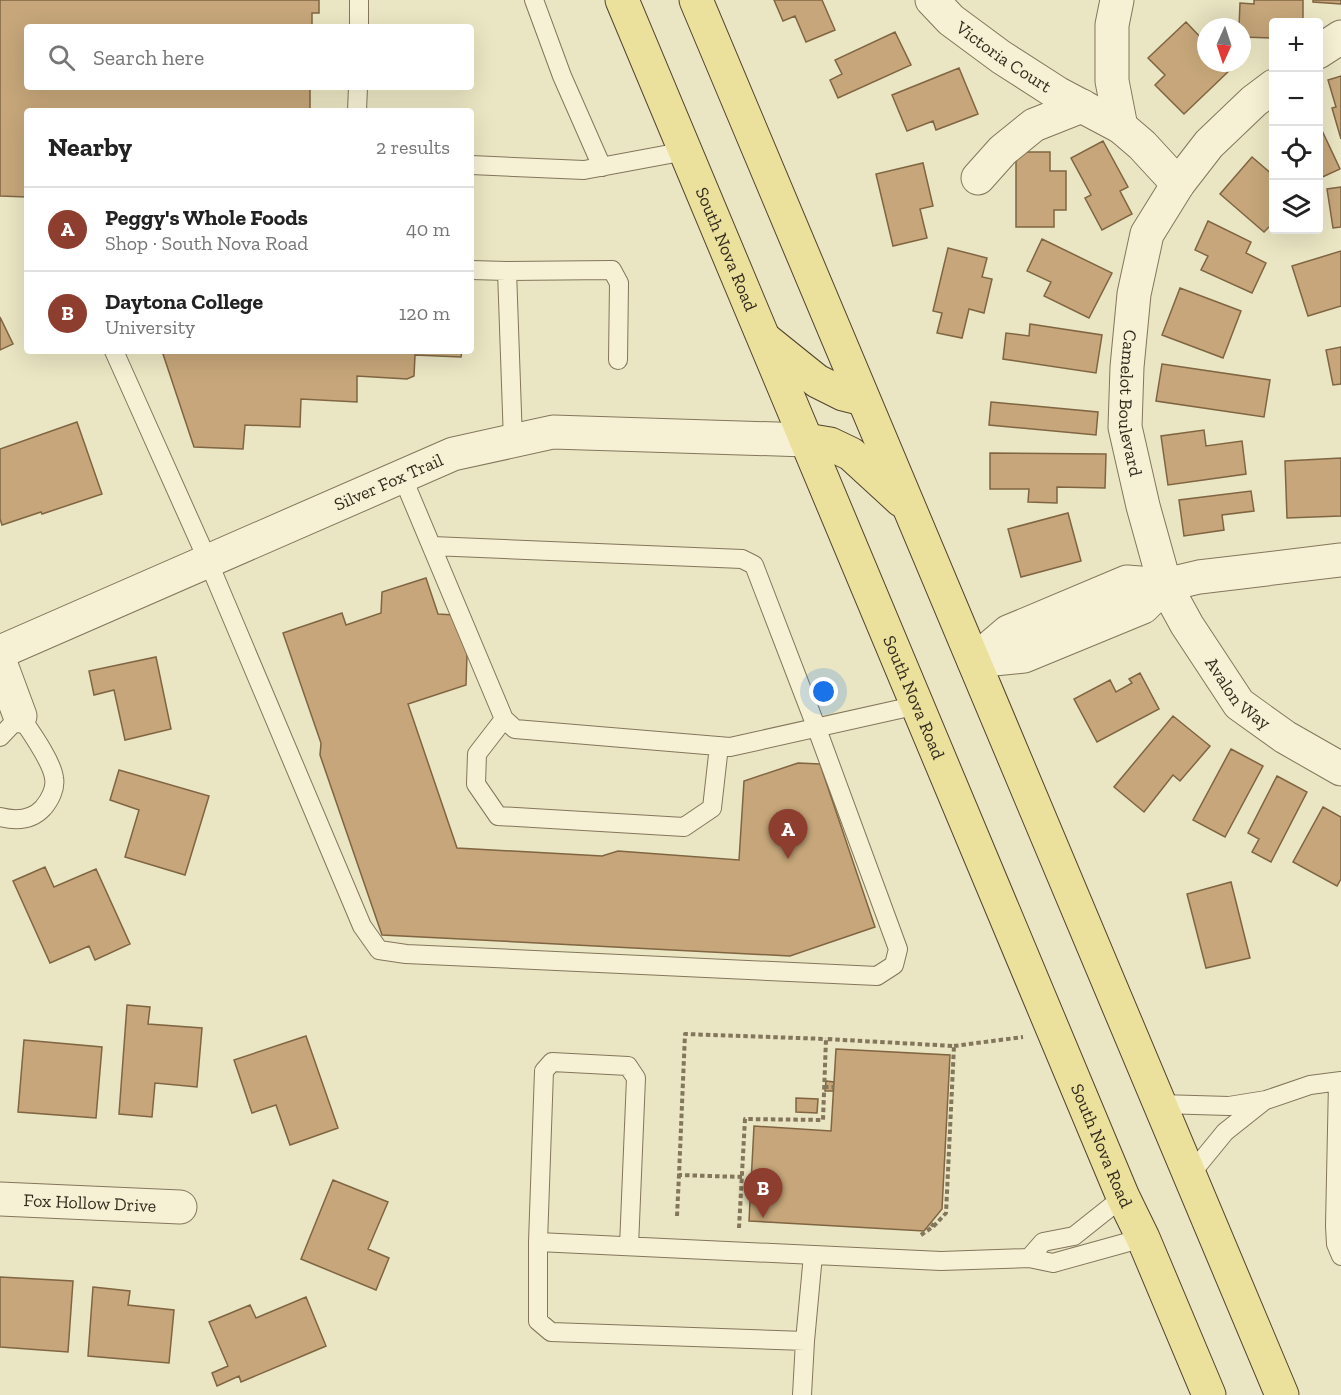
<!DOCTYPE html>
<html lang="en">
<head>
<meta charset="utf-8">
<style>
	body { margin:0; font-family:"Zilla Slab",serif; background:#f6f6f6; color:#222 }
	.controls { position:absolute; right:18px; top:18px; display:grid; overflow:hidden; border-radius:6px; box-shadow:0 6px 24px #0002 }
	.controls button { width:54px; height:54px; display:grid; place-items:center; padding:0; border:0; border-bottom:2px solid #e0e0e0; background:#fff; color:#222; font:30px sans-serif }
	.compass { position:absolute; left:1197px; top:18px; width:54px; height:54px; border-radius:50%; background:#fff; box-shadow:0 6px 24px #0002; rotate:183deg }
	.you { position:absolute; left:824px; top:692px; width:21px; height:21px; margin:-15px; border:4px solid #fff; border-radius:50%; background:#1a73e8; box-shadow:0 0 0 9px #1a73e833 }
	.badge { display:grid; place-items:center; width:39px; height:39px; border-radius:50%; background:#8d3e2f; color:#fff; font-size:20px; font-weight:700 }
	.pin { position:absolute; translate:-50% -50px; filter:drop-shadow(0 2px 3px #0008) }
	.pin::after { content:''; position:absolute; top:32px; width:21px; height:18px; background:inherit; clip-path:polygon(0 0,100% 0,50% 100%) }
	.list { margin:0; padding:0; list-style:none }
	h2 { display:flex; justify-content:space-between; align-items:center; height:78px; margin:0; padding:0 24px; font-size:26px }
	h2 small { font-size:20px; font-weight:400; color:#767676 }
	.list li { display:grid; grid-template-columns:39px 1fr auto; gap:18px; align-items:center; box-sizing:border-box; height:84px; padding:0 24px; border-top:2px solid #e0e0e0 }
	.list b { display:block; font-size:22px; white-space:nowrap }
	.list p { margin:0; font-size:20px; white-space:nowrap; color:#767676 }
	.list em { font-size:20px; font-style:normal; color:#767676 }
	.icon { flex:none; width:33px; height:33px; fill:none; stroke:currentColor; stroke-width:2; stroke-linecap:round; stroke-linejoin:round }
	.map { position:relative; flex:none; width:1341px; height:1395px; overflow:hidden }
	.search { position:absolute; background:#fff; box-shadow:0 6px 24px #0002; left:24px; top:24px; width:450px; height:66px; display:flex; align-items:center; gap:15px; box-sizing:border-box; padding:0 21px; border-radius:6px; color:#767676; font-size:22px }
	.panel { position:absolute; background:#fff; box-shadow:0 6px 24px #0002; left:24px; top:108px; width:450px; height:246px; border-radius:6px }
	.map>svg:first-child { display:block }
	.building { fill:#c6a67a; stroke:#806542; stroke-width:1.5 }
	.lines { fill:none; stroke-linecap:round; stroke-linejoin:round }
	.service-casing { stroke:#83765b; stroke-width:20 }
	.minor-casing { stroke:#83765b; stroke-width:35 }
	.primary-casing { stroke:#51442f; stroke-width:35 }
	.path { stroke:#83765b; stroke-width:4; stroke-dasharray:4.5 3; stroke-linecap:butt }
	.service { stroke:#f6f1d4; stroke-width:18 }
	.minor { stroke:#f6f1d4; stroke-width:33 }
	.primary { stroke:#ebe09c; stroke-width:33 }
	.labels { text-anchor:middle; stroke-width:4.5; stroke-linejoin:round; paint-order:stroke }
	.street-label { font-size:18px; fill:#332c1e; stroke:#f2eed1 }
</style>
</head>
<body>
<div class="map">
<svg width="1341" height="1395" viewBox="0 0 1341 1395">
	<rect width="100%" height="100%" fill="#eae5c2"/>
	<path class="building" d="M0,0H319V13H312V27H27V87H310V111H27V197L0,196Z
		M774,0H822L835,30L806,42L795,16L783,21Z
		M1254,0H1303V22H1274V38L1242,37V27H1239L1240,3L1254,4Z
		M1313,0H1341V4L1313,2Z
		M1186,22L1206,43V63H1226L1231,69L1184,114L1155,85L1165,75L1148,58Z
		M895,32L911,65L838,98L830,80L842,74L835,60Z
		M959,68L978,114L936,130L933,121L907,131L892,95Z
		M1341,76V139L1332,108L1336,107L1328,80Z
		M1318,122L1340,169L1318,179Z
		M1103,141L1128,187L1120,191L1132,214L1102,230L1085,198L1091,195L1071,158Z
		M1016,152H1050V171H1066V210H1054V227H1016Z
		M1252,157L1274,176V222L1264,232L1220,194Z
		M923,163L933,206L920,209L927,238L893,246L876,174Z
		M1341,187V227L1333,228L1327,189Z
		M1208,221L1251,242L1246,253L1266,263L1252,293L1201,270L1208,256L1195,250Z
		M1042,239L1112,273L1089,318L1044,296L1051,282L1027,271Z
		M948,248L987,258L982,277L992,279L984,313L969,309L962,338L937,333L942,313L933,311Z
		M1341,251V306L1308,316L1292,266Z
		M1180,288L1241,311L1223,358L1162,335Z
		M0,317L13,344L0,350Z
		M1030,324L1102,335L1096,373L1003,359L1006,333L1029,336Z
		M1341,347V384L1333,385L1326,350Z
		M162,351H462L461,357L415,355L414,376L407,379L357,376V402L301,399L300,427L245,425L243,449L194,447Z
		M1162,364L1270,380L1264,417L1156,401Z
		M991,402L1098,412L1096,435L989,425Z
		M77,422L102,494L42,514L41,512L2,525L0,519V449Z
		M1204,430L1206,446L1242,441L1246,474L1168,485L1161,436Z
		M990,453L1106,454L1105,488L1057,487V503L1028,502L1029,489H990Z
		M1341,458V516L1287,518L1285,461Z
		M1251,491L1254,511L1222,515L1224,530L1184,536L1179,500Z
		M1068,513L1081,561L1021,577L1008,529Z
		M426,578L438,614L454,615L467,654L466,685L408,704L457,848L602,856L618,851L739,860L744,781L798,763L820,764L875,927L790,956L382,935L320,755L321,743L283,633L342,613L346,625L381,613L382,592Z
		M156,657L171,729L125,740L114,690L94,695L89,671Z
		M1140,673L1159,709L1097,742L1074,699L1110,680L1116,692L1132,683L1129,679Z
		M1173,716L1210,746L1180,781L1173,775L1144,812L1114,787Z
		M1231,749L1263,766L1225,837L1193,820Z
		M119,770L209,796L185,875L125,857L139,810L110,800Z
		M1277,776L1307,792L1271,862L1252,852L1259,839L1248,833Z
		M1323,807L1341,817V879L1337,886L1293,862Z
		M45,867L54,887L96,869L130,944L95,960L89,946L50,963L13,881Z
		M1231,882L1250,958L1206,968L1187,894Z
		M127,1005L150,1007L148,1024L202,1028L197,1087L155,1083L152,1117L119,1114Z
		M306,1036L338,1128L290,1145L276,1105L252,1113L234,1060Z
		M24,1040L102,1047L96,1118L18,1112Z
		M836,1049L950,1055L942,1209L924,1231L749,1221L754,1126L831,1131Z
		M826,1081L834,1082L833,1091H825Z
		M796,1098L818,1099L817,1113L796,1112Z
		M333,1180L388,1202L368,1249L389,1258L376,1290L301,1259Z
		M0,1277L73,1281L68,1352L0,1347Z
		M93,1287L130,1291L128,1305L174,1310L169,1363L88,1356Z
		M306,1297L326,1346L241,1382L239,1376L217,1386L212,1373L228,1366L209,1322L250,1305L256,1318Z"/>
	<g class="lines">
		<defs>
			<path id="service" d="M534,0L562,76L602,167
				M359,27V0
				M357,111L358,87
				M471,165L584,170L686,151
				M471,270L507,271L513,441
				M507,271L612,270L619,283L618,360
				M114,351L208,561L362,926L379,950L406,954L877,976L894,965L898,949L817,729L754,565L742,559L432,546
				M402,476L504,719L515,729L730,747L918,705
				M504,719L477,754L476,784L498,816L684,827L712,808L719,746
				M0,737L20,716C30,731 52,761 54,778C56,788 50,800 43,808C32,820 16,821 0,817
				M1338,1082L1335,1226L1336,1244L1341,1256
				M1160,1104L1229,1106L1266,1100L1310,1085L1341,1081
				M1189,1176L1225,1132L1264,1101
				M1123,1197L1074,1236L1043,1242L1029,1258L1053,1263L1143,1238
				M538,1242L544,1071L552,1062L628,1066L636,1078L629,1246
				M805,1341L813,1255
				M802,1395L805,1341L551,1332L538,1321V1242L941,1261L1029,1258"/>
			<g id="minor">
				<path id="s1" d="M932,0L951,20L1001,57L1057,93L1121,127L1142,145L1178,184"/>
				<path d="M1117,0L1112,25V81L1121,127"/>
				<path d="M1318,52L1341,37"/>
				<path id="s2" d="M1274,86L1254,101L1209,144L1178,184L1147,234L1134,294L1127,367L1125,427L1143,506L1165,585L1187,625L1239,704L1285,737L1341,769"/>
				<path d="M978,178L1003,150L1034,125L1082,106"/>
				<path id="s3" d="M0,652L453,454L553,432L806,440"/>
				<path d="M974,661L1008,632L1127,582L1165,585L1199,577L1341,560"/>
				<path d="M974,661L1024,656L1143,607L1165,585"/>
				<path d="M0,662L20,716"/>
				<path id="s4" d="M0,1199L180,1207"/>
			</g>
			<g id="primary">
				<path id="s5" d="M622,0L1123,1197L1143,1238L1209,1395"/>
				<path d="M696,0L1282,1395"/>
				<path d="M766,340L817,381L843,394L863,399"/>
				<path d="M806,440L830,444L851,454L901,500"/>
			</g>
		</defs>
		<use href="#service" class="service-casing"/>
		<use href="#minor" class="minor-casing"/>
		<use href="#primary" class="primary-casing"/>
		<path class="path" d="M954,1046L1023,1037
			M824,1087H834
			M742,1177L679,1175L685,1034L826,1039
			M677,1216L679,1175
			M739,1228L745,1119L823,1120L826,1039L954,1046L946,1213L934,1226
			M921,1235L934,1226L930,1223"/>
		<use href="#service" class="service"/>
		<use href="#minor" class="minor"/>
		<use href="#primary" class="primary"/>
	</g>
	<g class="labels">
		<g class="street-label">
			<text dy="6" stroke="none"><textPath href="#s1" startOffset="92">Victoria Court</textPath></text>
			<text dy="6" stroke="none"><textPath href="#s5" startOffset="270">South Nova Road</textPath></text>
			<text dy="6" stroke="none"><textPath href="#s2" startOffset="368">Camelot Boulevard</textPath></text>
			<text dy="6" stroke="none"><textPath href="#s3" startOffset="424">Silver Fox Trail</textPath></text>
			<text dy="6" stroke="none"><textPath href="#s2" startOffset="686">Avalon Way</textPath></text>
			<text dy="6" stroke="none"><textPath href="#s5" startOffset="756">South Nova Road</textPath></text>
			<text dy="6" stroke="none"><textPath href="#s5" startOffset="1242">South Nova Road</textPath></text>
			<text dy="6" stroke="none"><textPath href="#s4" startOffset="90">Fox Hollow Drive</textPath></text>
		</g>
	</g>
</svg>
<div class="controls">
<button>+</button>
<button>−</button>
<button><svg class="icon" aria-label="locate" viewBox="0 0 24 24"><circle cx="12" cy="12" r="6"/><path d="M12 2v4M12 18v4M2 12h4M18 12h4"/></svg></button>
<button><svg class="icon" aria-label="layers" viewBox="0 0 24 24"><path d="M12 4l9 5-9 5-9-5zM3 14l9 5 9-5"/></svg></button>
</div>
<svg class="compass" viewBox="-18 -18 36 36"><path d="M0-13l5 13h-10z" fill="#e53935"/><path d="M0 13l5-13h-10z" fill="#767676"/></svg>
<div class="you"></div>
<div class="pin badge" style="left:788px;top:859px">A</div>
<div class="pin badge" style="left:763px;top:1218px">B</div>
<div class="search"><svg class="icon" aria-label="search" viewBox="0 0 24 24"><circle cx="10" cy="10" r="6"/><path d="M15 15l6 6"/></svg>Search here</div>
<section class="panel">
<h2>Nearby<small>2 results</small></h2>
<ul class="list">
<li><span class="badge">A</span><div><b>Peggy's Whole Foods</b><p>Shop · South Nova Road</p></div><em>40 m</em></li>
<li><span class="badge">B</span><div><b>Daytona College</b><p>University</p></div><em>120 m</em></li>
</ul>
</section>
</div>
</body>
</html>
